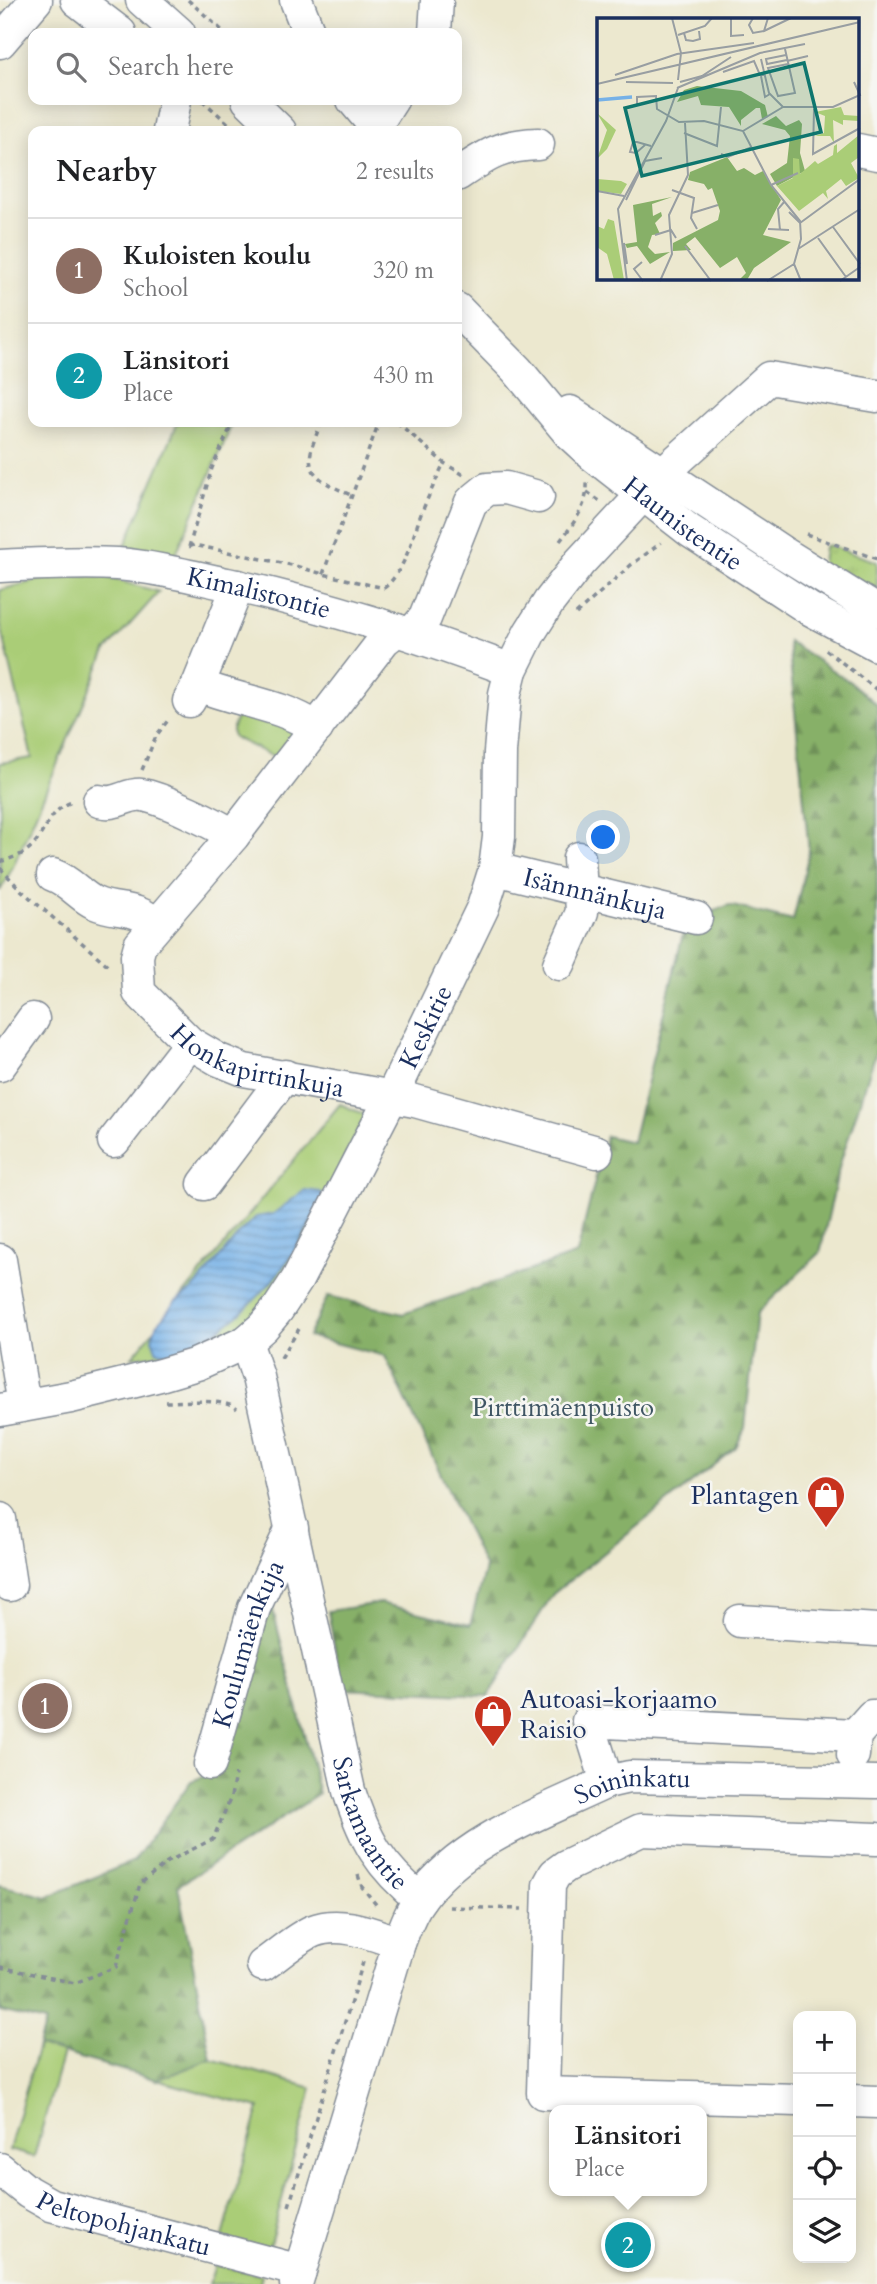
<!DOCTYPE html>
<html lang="en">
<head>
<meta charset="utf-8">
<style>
	body { margin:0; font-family:Cardo,serif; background:#f6f6f6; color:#202124 }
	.controls { position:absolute; right:21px; bottom:21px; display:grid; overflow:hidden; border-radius:14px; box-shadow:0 4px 18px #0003 }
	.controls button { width:63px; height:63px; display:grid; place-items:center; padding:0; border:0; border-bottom:2px solid #e0e0e0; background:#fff; color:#202124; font:35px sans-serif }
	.you { position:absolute; left:604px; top:838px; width:24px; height:24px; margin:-18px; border:5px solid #fff; border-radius:50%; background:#1a73e8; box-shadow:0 0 0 10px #1a73e833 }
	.badge { display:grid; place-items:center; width:46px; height:46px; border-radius:50%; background:#111827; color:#fff; font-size:23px; font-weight:700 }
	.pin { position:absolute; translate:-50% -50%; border:4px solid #fff; box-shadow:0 2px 7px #0006 }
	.popup { position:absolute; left:549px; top:2105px; width:158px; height:91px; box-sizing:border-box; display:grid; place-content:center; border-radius:14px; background:#fff; filter:drop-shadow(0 2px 5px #0005); font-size:23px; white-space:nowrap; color:#757577 }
	.popup b { font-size:26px; color:#202124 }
	.popup::after { content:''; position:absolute; left:50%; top:100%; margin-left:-14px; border:14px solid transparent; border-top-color:#fff }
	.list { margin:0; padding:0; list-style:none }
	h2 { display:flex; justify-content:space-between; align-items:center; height:91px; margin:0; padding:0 28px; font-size:30px }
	h2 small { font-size:23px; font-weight:400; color:#757577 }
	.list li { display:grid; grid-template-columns:46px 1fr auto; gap:21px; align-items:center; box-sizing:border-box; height:105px; padding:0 28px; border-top:2px solid #e0e0e0 }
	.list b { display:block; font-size:26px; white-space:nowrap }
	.list p { margin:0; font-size:23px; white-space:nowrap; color:#757577 }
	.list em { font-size:23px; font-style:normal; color:#757577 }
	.icon { flex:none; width:38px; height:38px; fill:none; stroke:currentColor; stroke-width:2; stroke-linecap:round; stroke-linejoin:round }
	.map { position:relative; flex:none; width:877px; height:2284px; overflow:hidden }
	.search { position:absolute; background:#fff; box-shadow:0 4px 18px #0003; left:28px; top:28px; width:434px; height:77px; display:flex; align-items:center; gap:18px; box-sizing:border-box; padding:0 24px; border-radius:14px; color:#757577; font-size:26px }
	.panel { position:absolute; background:#fff; box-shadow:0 4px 18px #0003; left:28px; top:126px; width:434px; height:301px; border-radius:14px }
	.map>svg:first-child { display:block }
	.grass { fill:url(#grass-tufts); stroke:#627e6a; stroke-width:2 }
	.forest { fill:url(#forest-firs); stroke:#517063; stroke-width:2 }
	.park { fill:#aacd77; stroke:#627e6a; stroke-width:2 }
	.water { fill:url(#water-rules); stroke:#4870a2; stroke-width:2 }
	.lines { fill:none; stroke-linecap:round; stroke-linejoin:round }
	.minor-casing { stroke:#848c96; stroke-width:35 }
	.path { stroke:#848c96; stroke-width:3.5; stroke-dasharray:5 5; stroke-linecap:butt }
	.minor { stroke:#fff; stroke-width:32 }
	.labels { text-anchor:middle; stroke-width:5; stroke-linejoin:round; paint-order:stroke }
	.street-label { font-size:26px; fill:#1b2f5e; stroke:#f6f6f2 }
	.park-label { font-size:26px; fill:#3f5664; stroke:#f6f6f2 }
	.poi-label { font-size:26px; fill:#1b2f5e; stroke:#f6f6f2; text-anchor:end }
	.inset-river { fill:none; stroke:#76b1e7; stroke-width:3.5 }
	.inset-road { fill:none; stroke:#989ea2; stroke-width:2 }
	.view { fill:#0f766e; fill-opacity:0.15; stroke:#0f766e; stroke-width:3.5 }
	.inset-edge { fill:none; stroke:#1b2f5e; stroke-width:3.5 }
</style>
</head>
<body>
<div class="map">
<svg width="877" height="2284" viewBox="0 0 877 2284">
	<defs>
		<pattern id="grass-tufts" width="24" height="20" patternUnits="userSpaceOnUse" patternTransform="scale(1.75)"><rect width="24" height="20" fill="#aacd77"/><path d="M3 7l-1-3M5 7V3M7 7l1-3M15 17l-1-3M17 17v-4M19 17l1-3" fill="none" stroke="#92b069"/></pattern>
		<pattern id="forest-firs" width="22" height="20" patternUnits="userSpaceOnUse" patternTransform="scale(1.75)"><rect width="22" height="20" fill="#87b068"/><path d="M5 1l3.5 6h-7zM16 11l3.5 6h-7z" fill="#6e9059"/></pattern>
		<pattern id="water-rules" width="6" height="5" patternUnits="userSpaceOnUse" patternTransform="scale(1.75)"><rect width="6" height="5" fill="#76b1e7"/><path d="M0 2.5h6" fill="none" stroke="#6090be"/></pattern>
	</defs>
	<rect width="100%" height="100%" fill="#f6f6f2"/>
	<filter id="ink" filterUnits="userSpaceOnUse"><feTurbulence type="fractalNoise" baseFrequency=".0143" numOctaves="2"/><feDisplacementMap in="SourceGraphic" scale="14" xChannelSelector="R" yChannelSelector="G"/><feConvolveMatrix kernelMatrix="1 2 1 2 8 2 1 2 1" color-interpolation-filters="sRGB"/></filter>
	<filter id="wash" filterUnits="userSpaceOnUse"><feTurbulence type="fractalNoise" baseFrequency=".00686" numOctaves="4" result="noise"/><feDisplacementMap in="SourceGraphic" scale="28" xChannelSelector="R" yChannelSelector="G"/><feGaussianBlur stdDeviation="1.57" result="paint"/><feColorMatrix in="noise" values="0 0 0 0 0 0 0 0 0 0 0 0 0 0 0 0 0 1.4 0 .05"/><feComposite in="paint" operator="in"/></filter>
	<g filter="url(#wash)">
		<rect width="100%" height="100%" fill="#ece8cf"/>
		<path class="grass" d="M828,545L877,562V604L822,564L824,547Z"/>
		<path class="forest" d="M788,641L850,682L877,705V1049L840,1164L820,1253L757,1313L745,1428L736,1447L553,1594L488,1696L342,1689L328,1611L380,1603L470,1625L485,1568L385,1356L308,1336L328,1296L403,1314L577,1254L606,1136L632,1142L686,922L729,905L793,921L809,852Z
			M270,1598L319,1794L178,1886L211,2059L157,2080L38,2046L45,2022L0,2011V1885L47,1897L134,1861L191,1781L219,1771Z"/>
		<path class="park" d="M178,422H233L175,556L125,546Z
			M59,575L106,577L159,592L106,651L12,869L0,891V763L32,758L0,622V590Z
			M240,711L299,728L275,756L270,755L235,738L232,734V729Z
			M340,1104L366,1115L282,1284L243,1323L181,1354L132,1357Z
			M38,2046L63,2053L34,2157L9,2150Z
			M211,2059L312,2088L268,2251L222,2240L259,2108L157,2080Z
			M215,2265L262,2275L260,2284H209Z"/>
		<path class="water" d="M305,1190L320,1192L325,1195C315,1212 306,1231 296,1248C267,1294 221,1338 168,1355L156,1350L152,1339L156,1326L175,1302L191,1291L207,1273L242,1230L256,1217L273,1214Z"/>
	</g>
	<g filter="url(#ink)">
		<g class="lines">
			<defs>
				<g id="minor">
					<path d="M77,0L120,33"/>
					<path d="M142,0L179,33"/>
					<path d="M296,0L309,33"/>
					<path d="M435,33L437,0"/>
					<path d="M0,42L36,0"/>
					<path d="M248,100L280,131"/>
					<path d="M353,100L375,126"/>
					<path d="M169,131L175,100"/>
					<path d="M372,131L392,100"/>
					<path d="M858,150L877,154"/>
					<path d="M457,175C487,155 501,145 538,144"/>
					<path id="s1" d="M457,309L517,370L570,434L594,456L690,531L808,608L877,645"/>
					<path d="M570,412L782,552L877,611"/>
					<path id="s2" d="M0,566C39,564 78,562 117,564C154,567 190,576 227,584C324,605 418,635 511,670"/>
					<path id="s3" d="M397,630L384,640L233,836L140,945L137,956L139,992L190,1043L219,1060L244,1070L415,1101L597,1152"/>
					<path d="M411,634L425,618L471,502L487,489L506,488L538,497"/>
					<path d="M198,685L238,586"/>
					<path d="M189,701L198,685C240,702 278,703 317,728"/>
					<path d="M99,801C117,806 127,793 142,795C159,797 219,825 233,836"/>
					<path id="s4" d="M495,869L696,918"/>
					<path d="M53,875C70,881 80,896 95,903C118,913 136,905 156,925"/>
					<path d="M559,964L582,912L579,858"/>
					<path d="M0,1065L33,1019"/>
					<path d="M114,1141L190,1043"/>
					<path d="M204,1184L285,1076"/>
					<path d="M0,1260L24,1405"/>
					<path id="s5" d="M246,1342L258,1377L349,1791C365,1840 379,1866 420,1899"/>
					<path id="s6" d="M0,1410L71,1397L160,1375L197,1364L246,1342L263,1327L278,1309L297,1280L392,1096L483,907L495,869L499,837L500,752L505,694L511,670L530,632L549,602L580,562L663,473L769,378L877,396"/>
					<path d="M0,1519L10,1585"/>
					<path d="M740,1621L877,1630"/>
					<path d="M853,1755L855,1735L872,1716H877"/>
					<path id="s7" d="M210,1764L254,1608L292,1528"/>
					<path d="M607,1782L588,1721L855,1735"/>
					<path d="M263,1965C279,1954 296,1938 313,1931C341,1920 372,1934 399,1943"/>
					<path d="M798,2100L543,2093L549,1885L555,1874L566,1866L641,1830L877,1839"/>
					<path d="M851,2101L877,2102"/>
					<path id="s8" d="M0,2169L28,2192L51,2205L300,2271"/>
					<path id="s9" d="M296,2284L399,1943C405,1928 410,1912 420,1899C462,1840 544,1812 607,1782L629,1777L877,1782"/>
				</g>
			</defs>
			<use href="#minor" class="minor-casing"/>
			<path class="path" d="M188,0L225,33
				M202,100L237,131
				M322,422C301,467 307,476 351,495
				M397,422L444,463L464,475
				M587,492L601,502
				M806,534L877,559
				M560,541C573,524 588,506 587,483
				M189,547L194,545L292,565L323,574L384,588C405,571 412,539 421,514C428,497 436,480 444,463
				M189,547L212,468L233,422
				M323,574L379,422
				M576,614L631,565L661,543
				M826,650L877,690
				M142,770L156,736L169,719
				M0,862C11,858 22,856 31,847C46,832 50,809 72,802
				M0,868L21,890L111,968
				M281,1358L299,1329
				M166,1402C183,1402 225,1398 237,1409
				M358,1875L362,1887L378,1907
				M449,1907L522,1909
				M0,1967L75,1983L116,1967L140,1884L167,1862L213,1839L231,1797L235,1774
				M630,2198V2191
				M289,2206L364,1959"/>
			<use href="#minor" class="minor"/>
		</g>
	</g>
	<defs>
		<symbol id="shop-pin" viewBox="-11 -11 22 30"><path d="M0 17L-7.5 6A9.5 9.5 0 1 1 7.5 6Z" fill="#c8321e" stroke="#f6f6f2"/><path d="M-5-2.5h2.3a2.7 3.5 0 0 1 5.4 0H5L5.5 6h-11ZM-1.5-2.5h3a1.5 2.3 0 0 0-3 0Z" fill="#fff"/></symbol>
	</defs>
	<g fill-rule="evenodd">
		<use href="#shop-pin" x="804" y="1473" width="44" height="60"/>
		<use href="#shop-pin" x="471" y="1692" width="44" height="60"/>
	</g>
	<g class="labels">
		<g class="street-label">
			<text dy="9" stroke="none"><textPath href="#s1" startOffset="313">Haunistentie</textPath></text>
			<text dy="9" stroke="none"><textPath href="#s2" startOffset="262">Kimalistontie</textPath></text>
			<text dy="9" stroke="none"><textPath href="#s4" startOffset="103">Isännnänkuja</textPath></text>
			<text dy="9" stroke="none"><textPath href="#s6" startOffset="621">Keskitie</textPath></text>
			<text dy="9" stroke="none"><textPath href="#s3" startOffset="597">Honkapirtinkuja</textPath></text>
			<text dy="9" stroke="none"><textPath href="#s7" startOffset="126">Koulumäenkuja</textPath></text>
			<text dy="9" stroke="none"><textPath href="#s9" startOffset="653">Soininkatu</textPath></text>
			<text dy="9" stroke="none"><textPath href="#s5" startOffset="499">Sarkamaantie</textPath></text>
			<text dy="9" stroke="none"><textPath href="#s8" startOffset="138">Peltopohjankatu</textPath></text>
		</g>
		<g class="park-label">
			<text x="563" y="1416">Pirttimäenpuisto</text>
		</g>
		<g class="poi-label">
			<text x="799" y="1504">Plantagen</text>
			<text x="520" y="1708" text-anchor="start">Autoasi-korjaamo<tspan x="520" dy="30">Raisio</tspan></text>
		</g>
	</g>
	<g transform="translate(597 18)">
		<rect width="262" height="262" fill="#ece8cf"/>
		<path d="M0,95L19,112L10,131L0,141L10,112Z" fill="#aacd77"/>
		<path d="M100,68L144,73L168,87L171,99L165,101L163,90H159L144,102V108L132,89L104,87L101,78L80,84L87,72ZM179,98L189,108L202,102L205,106L203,135L208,153L180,168L173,156L190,145L193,118L188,112L165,106ZM130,139L140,153L147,150L158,157L166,153L184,182L166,217L194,224L157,250L150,262H142L149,255L140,239L123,250L98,219L89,226L94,232L76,233V225L121,202L123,193L115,170L111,172L107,166L91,162L93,154ZM75,179L55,186L56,198L64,194L65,198L58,205L63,216L55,217L51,229L58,236L73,234L53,246L40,228L30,230L28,226L40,224L36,187Z" fill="#87b068"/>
		<path d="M244,89L247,97L262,98V103L246,102V107L236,102L237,125L233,118H218L227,115L228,98L218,94ZM262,117V139L254,145L262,160L249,168L244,161L229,173L231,181L226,175L202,193L180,168L196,160V140L202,141L203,156L218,143L221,146L236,137L237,128L240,126V135ZM11,201L17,203L27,262H17L10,236L0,229V208L7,211Z" fill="#aacd77"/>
		<path d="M0,161L24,163L30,166L24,176L0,173Z" fill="#aacd77"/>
		<path class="inset-river" d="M0,82L35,79"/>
		<path class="inset-road" d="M75,0L84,35L81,62M134,0V18L147,17M156,0L152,7L156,15L167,13L171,0M167,13L194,0M87,15L89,22L96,23L103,21L102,13M81,17L108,8L115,0M188,31L198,75L181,78L171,50L191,46M189,37L169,41L170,46L190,42M164,41L172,75L186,89M190,43L211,38M126,54L157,43L163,57H168M18,57L80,36L157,25M164,58L168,79L173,76M29,64L76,65M83,64L105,58L134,39M0,66L263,4M80,70L163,35L208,26M40,88V79L59,78L60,91L82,104L107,103L146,113L174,167L203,203L204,221L197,246L204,263M186,89H236L263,77L257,64M217,91L216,136L263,110M146,113L186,89M87,115L120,128L124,89M48,127L39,135L33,134L36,124H40L54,128M124,136L131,139L155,129M174,167L201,155M75,172L97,180L94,200L100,211M0,173L27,178M29,182L48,143L65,140M192,194L203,205L263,161M95,195L121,187M236,209L263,246M171,211L192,212M183,212L181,191L188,183M58,217L74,212L79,220M221,220L249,259M27,225L30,246M88,228L114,263M201,231L263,191M45,244L37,251L46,263M30,263L21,191L69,103L81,70M63,263L75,236L72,197L91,157L88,105M170,263L197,246M243,263L263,249"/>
		<path class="view" d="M207,45L224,114L45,158L28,90Z"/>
		<rect width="262" height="262" class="inset-edge"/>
	</g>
</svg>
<div class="controls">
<button>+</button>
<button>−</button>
<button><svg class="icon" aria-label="locate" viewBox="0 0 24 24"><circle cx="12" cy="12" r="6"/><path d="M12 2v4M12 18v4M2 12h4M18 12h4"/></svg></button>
<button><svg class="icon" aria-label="layers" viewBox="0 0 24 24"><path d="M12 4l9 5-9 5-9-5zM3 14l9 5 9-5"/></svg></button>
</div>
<div class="you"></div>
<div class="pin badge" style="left:45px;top:1706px;background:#8d6e63">1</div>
<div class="pin badge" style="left:628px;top:2245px;background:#0f9aa8">2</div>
<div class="popup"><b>Länsitori</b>Place</div>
<div class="search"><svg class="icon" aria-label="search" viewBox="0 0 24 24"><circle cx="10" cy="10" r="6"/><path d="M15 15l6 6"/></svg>Search here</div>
<section class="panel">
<h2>Nearby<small>2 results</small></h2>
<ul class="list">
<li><span class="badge" style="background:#8d6e63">1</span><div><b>Kuloisten koulu</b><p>School</p></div><em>320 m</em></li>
<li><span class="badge" style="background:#0f9aa8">2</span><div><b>Länsitori</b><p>Place</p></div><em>430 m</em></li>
</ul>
</section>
</div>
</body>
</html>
